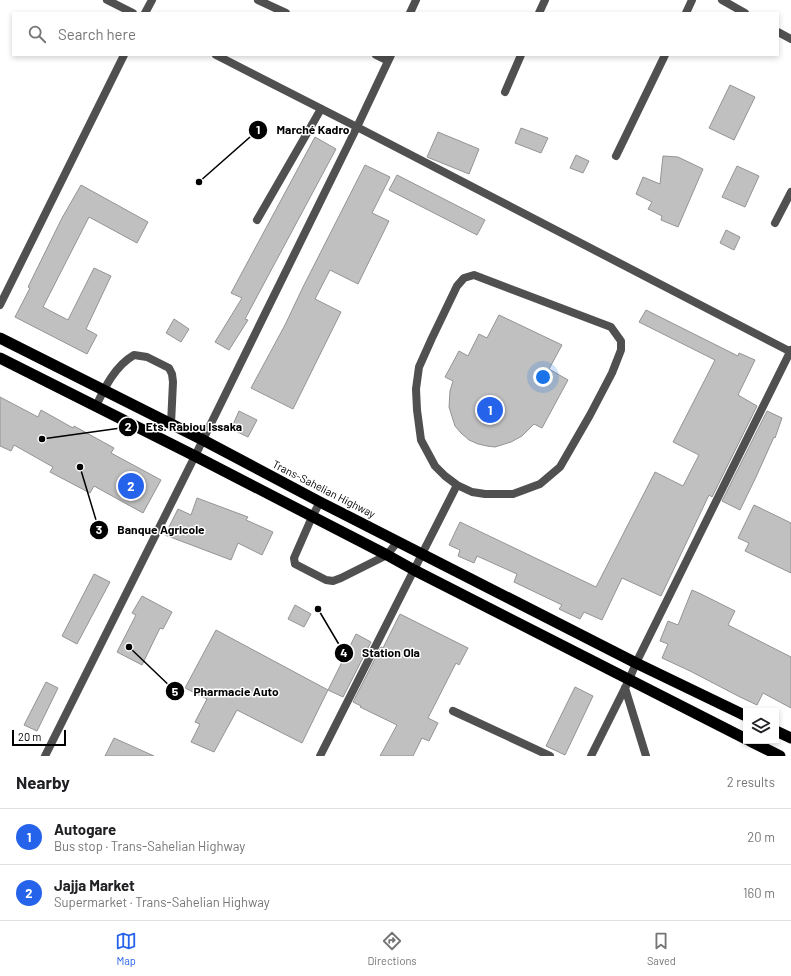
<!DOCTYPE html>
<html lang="en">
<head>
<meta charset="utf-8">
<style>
	body { margin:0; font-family:Barlow,sans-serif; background:#f6f6f6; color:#202124 }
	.controls { position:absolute; right:12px; bottom:12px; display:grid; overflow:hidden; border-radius:0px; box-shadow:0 2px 6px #0003 }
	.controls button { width:36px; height:36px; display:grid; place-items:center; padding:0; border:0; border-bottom:1px solid #e0e0e0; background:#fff; color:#202124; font:20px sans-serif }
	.scale { position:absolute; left:12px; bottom:10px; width:54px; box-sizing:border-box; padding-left:4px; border:2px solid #000; border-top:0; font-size:11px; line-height:14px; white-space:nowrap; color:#000; -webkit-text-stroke:3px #fff; paint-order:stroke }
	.you { position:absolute; left:543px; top:377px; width:14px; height:14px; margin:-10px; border:3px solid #fff; border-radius:50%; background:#1a73e8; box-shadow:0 0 0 6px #1a73e833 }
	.badge { display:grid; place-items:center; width:26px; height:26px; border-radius:50%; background:#2563eb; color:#fff; font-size:13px; font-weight:700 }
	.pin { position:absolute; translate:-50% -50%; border:2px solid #fff; box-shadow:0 1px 4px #0006 }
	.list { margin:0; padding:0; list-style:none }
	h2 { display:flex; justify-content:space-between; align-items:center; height:52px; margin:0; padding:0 16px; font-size:17px }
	h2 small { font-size:13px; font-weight:400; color:#757577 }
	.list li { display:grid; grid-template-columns:26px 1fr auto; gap:12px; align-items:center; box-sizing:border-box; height:56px; padding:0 16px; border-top:1px solid #e0e0e0 }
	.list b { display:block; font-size:15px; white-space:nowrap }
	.list p { margin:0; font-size:13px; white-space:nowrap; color:#757577 }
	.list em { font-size:13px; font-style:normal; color:#757577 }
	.icon { flex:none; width:22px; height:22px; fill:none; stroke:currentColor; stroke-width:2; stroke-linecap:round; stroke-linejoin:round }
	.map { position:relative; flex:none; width:791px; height:756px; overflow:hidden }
	.search { position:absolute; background:#fff; box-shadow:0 2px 6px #0003; left:12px; right:12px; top:12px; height:44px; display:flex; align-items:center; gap:10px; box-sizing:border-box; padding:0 14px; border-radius:0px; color:#757577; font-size:15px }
	.sheet { height:164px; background:#fff }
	nav { display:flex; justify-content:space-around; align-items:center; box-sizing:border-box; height:56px; border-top:1px solid #e0e0e0; background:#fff; font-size:11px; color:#757577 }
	nav a { display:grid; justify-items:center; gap:2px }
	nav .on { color:#2563eb }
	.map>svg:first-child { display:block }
	.building { fill:#c0c0c0; stroke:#949494 }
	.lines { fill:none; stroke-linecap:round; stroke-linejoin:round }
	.service { stroke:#505050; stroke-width:8 }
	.minor { stroke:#505050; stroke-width:8 }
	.trunk { stroke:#000; stroke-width:11 }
	.labels { text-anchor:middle; stroke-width:3; stroke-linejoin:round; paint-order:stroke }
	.street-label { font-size:11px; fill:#000; stroke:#fff }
	.leader { fill:none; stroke:#000; stroke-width:1.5 }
	.callout-dot { fill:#000; stroke:#fff; stroke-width:1.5 }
	.mark-label { font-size:12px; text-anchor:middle; font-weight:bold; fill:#fff }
	.callout-label { font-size:12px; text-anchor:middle; font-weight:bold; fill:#000; stroke:#fff; stroke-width:3; stroke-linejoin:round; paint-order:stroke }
</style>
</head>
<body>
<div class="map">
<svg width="791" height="756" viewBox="0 0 791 756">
	<rect width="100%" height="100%" fill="#fff"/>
	<path class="building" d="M730,85L755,97L734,140L709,128Z
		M521,128L548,138L541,153L515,143Z
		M438,132L479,149L469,174L427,157Z
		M315,137L336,149L245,319L248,320L229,350L215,342L242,298L231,293Z
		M576,155L589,161L583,173L570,168Z
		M663,156L678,157L703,169L678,227L661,220L662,216L648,209L652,202L636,194L643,177L660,184Z
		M365,165L390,177L372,213L389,221L358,284L330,270L315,299L341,312L293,409L251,388L285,325L303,287Z
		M737,166L759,176L745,207L722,197Z
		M397,175L485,220L477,235L389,190Z
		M81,185L148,222L137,243L89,217L43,307L68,320L94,268L111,276L86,329L97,335L87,354L15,317L30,288L28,287L62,218Z
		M726,230L740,237L734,250L720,243Z
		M646,310L738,356L739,353L755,360L738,395L757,406L712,497L709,495L661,596L622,578L602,620L584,612L580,619L559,609L562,605L514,582L517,574L477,556L474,563L458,556L460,550L449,545L460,522L596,587L655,472L683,486L699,455L673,442L715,360L639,322Z
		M499,315L562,345L549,369L568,380L542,428L534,424L522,436L511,442L495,447L487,446L478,444L469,440L461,433L455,426L449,407L450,391L453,381L445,377L459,351L468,356L479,334L487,338Z
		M174,319L189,329L181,342L166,333Z
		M0,397L38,417L41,410L73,428L74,426L114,448L111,453L161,480L143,513L94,486L90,493L50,472L53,467L14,445L11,451L0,446Z
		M239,411L257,420L248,437L231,429Z
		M767,411L782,418L775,438L774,437L756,477L740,510L722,501Z
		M197,498L248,517L246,520L273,532L262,555L238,543L231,560L165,535L178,509L191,515Z
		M754,505L791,523V573L745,551L749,543L738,538Z
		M94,574L110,582L77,644L62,636Z
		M692,590L701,594L735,611L728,625L791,657V708L763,693L757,705L740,697L690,671L662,658L668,644L660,641L668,621L678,625Z
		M142,596L172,612L163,629L160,628L142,665L117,652L136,615L132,613Z
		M295,605L311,614L304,627L288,619Z
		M400,614L468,648L459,665L456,663L428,718L438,723L429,741L422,738L413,756H380L397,725L360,707L361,706L353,702L381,647L383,648Z
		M216,630L328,690L302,743L237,710L214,752L191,742L200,724L195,722L207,699L185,688Z
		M356,634L371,642L343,697L328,690Z
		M46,682L58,688L37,731L24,725Z
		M575,687L593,696L565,755L546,746Z
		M114,738L154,756H105Z"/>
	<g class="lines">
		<path class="service" d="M722,0L745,13
			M539,13L545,0
			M686,13L692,0
			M778,32L791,39
			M505,92L521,55
			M616,156L665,55
			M257,220L321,109
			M775,223L791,192
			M474,275L611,327L621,341V350L612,373L590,415L560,467L540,484L513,494H485L472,492L457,485L445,476L435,466L421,440L417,410L416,389L419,367L432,338L457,286L464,278Z
			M96,406C105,387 115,366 134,355L147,357L169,368L172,374L173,382L171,424
			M320,502L312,517L294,558L295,564L326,580L333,581L341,578L387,555L398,541
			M422,554L457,485
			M625,688L646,756
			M453,711L550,756"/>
		<path class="minor" d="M107,0L133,13
			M258,0L286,13
			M145,13L152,0
			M410,13L416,0
			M216,55L357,127L791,352
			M376,55L388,61
			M0,305L124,55
			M45,756L195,456L357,127L391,55
			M320,756L422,554
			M591,756L629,680L636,663L791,350"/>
		<path class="trunk" d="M0,338L203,440L320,502L636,663L746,716
			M0,358L195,456L387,555L414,570L746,739
			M776,731L791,738
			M750,741L780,756"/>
	</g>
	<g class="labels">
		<g class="street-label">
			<text transform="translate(324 489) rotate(27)" y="4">Trans-Sahelian Highway</text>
		</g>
	</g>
	<path class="leader" d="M199 182L258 130M42 439L128 427M80 467L99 530M318 609L344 653M129 647L175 691"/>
	<g class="callout-dot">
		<circle cx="199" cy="182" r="4"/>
		<circle cx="42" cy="439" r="4"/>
		<circle cx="80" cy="467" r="4"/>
		<circle cx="318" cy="609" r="4"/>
		<circle cx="129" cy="647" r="4"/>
		<circle cx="258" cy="130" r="10"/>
		<circle cx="128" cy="427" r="10"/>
		<circle cx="99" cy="530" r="10"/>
		<circle cx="344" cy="653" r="10"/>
		<circle cx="175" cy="691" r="10"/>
	</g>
	<g class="mark-label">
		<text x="258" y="134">1</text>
		<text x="128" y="431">2</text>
		<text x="99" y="534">3</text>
		<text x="344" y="657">4</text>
		<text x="175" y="696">5</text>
	</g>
	<g class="callout-label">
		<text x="313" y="134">Marché Kadro</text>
		<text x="194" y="431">Ets. Rabiou Issaka</text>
		<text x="161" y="534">Banque Agricole</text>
		<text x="391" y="657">Station Ola</text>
		<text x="236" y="696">Pharmacie Auto</text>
	</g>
</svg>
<div class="controls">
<button><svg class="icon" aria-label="layers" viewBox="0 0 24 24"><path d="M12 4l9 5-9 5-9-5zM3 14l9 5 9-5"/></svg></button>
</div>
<div class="scale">20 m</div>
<div class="you"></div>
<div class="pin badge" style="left:490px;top:410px">1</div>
<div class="pin badge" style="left:131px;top:486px">2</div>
<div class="search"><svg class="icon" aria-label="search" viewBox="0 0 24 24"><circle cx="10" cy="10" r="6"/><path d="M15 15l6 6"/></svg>Search here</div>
</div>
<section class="sheet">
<h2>Nearby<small>2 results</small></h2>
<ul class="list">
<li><span class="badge">1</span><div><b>Autogare</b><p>Bus stop · Trans-Sahelian Highway</p></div><em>20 m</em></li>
<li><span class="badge">2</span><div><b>Jajja Market</b><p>Supermarket · Trans-Sahelian Highway</p></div><em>160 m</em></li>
</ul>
</section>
<nav>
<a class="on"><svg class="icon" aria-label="map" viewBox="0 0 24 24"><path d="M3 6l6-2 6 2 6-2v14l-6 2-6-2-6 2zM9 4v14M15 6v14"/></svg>Map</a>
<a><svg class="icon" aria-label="directions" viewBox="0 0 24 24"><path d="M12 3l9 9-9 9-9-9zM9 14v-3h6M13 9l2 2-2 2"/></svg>Directions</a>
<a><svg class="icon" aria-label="saved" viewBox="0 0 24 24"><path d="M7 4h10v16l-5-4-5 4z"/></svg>Saved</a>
</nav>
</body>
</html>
